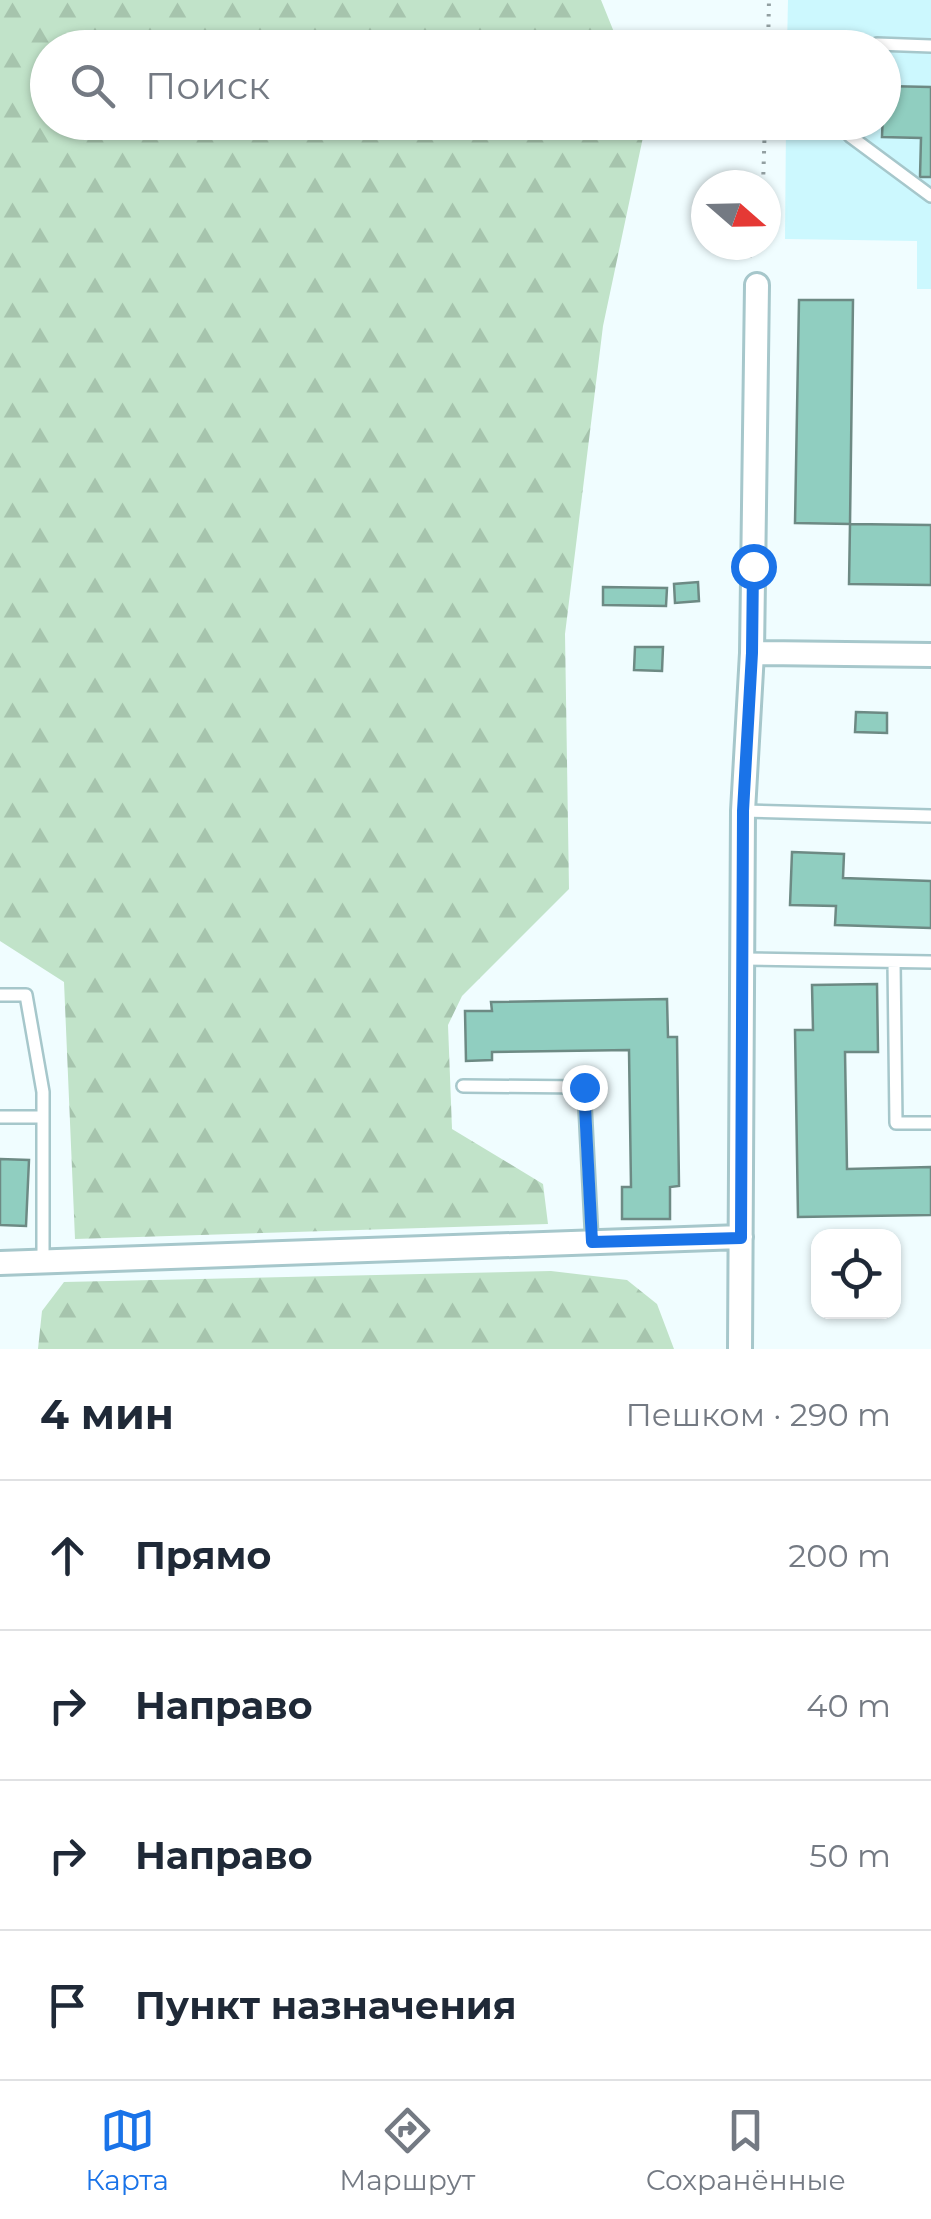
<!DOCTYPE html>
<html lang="ru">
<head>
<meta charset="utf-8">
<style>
	body { margin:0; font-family:Montserrat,sans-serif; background:#f6f6f7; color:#1f2937 }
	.controls { position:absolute; right:30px; bottom:30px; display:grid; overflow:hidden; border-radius:20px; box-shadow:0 2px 8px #0004 }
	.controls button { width:90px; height:90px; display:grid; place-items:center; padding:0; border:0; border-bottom:2px solid #e0e1e3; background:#fff; color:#1f2937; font:50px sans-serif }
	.compass { position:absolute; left:691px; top:170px; width:90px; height:90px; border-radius:50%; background:#fff; box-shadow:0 2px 8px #0004; rotate:110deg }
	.stop { position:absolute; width:30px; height:30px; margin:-22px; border:8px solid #1a73e8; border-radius:50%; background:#fff }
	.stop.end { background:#1a73e8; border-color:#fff; box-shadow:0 2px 10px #0008 }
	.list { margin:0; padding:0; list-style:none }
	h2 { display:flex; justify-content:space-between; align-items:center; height:130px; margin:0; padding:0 40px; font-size:42px }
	h2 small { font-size:32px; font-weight:400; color:#747a83 }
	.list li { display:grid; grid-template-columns:65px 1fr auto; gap:30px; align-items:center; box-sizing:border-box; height:150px; padding:0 40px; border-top:2px solid #e0e1e3 }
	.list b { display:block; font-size:38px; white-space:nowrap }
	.list em { font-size:32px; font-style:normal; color:#747a83 }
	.icon { flex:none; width:55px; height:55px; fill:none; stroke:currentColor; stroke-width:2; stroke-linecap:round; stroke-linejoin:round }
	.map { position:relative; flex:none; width:931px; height:1349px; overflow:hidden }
	.search { position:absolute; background:#fff; box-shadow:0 2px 8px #0004; left:30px; right:30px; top:30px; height:110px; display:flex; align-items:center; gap:25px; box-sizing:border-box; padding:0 35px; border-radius:55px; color:#747a83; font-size:38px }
	.sheet { height:730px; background:#fff }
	nav { display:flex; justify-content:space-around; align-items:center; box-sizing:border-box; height:140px; border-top:2px solid #e0e1e3; background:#fff; font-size:28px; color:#747a83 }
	nav a { display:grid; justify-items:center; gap:5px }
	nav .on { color:#1a73e8 }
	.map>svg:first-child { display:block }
	.built { fill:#ccf8fe }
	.forest { fill:url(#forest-firs) }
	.building { fill:#90cec0; stroke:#6d8a84; stroke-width:2.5 }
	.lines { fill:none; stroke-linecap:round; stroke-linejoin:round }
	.lane-casing { stroke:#a6c7cb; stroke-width:16 }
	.street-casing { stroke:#a6c7cb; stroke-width:28 }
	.path { stroke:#929fa1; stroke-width:4; stroke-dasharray:2.5 8; stroke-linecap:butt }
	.lane { stroke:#fff; stroke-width:11 }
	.street { stroke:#fff; stroke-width:22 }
	.route { stroke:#1a73e8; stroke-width:12 }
</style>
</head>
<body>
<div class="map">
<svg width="931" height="1349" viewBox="0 0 931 1349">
	<defs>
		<pattern id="forest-firs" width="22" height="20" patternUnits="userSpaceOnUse" patternTransform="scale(2.5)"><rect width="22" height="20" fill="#c1e3c9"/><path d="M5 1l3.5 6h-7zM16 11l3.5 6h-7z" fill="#a6c4ad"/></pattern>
	</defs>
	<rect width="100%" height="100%" fill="#f0fdff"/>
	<path class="built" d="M788,0H931V289H917V241L785,239L786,123L884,122V48L787,47Z"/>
	<path class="forest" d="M0,0H601L620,47L48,48V122L646,123L603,326L565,634L569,889L462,996L448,1025L452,1129L543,1184L548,1224L75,1239L64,982L0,941Z
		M551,1271L627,1280L657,1304L674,1349H38L42,1311L64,1282Z"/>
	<path class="building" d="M884,86L931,87V177H920L921,138L882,137Z
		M799,300H853L850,524L795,523Z
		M850,524L931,525V585L849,584Z
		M698,582L699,601L675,603L674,584Z
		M603,587L667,588L666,606L603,605Z
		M635,647H663L662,671L634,670Z
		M856,712L887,713V733L855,732Z
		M792,852L844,854L843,878L931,881V928L835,925L836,906L790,905Z
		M877,984L878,1052H845L847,1169L931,1167V1215L798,1217L795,1030H813L812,985Z
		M667,999L668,1037H677L679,1186L670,1187V1219H622V1187H631L629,1050L492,1052V1060L466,1061L465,1011H492L491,1002Z
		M0,1159L29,1160L26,1226L0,1225Z"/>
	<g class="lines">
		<defs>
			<path id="lane" d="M870,48L877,44L931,46
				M849,122L850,136L931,196
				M743,811L931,816
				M742,959L931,962
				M894,962L896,1123H931
				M0,995H26L43,1092V1261
				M463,1086L584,1087L592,1243
				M0,1117H43"/>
			<path id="street" d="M752,653L757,285
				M0,1263L741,1237
				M740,1349L743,811L752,653L931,655"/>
		</defs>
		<use href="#lane" class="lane-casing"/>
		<use href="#street" class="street-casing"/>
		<path class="path" d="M768,48L769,0
			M763,185L765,122
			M747,245L752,265"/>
		<use href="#lane" class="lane"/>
		<use href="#street" class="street"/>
	</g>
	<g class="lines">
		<path class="route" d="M584,1087L592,1242L741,1238L743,811L752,653L753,566"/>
	</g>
</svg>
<div class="controls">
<button><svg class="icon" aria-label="locate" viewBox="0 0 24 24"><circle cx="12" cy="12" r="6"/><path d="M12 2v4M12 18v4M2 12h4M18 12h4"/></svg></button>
</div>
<svg class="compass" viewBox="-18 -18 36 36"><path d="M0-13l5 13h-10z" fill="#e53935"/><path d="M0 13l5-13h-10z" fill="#747a83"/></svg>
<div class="stop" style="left:753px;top:566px"></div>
<div class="stop end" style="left:584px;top:1087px"></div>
<div class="search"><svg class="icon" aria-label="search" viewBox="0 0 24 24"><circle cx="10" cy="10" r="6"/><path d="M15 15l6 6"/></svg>Поиск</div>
</div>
<section class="sheet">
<h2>4 мин<small>Пешком · 290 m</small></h2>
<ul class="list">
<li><svg class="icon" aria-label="ahead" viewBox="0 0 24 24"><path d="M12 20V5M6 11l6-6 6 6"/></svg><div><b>Прямо</b></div><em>200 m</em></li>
<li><svg class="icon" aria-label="right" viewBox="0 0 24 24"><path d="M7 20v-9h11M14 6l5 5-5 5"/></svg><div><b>Направо</b></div><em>40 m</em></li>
<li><svg class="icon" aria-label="right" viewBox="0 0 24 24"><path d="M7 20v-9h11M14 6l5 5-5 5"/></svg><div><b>Направо</b></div><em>50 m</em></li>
<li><svg class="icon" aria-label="arrive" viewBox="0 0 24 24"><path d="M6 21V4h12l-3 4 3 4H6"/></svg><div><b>Пункт назначения</b></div></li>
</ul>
</section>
<nav>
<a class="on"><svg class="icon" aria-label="map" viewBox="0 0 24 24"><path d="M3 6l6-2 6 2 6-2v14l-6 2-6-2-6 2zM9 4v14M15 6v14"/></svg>Карта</a>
<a><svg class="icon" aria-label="directions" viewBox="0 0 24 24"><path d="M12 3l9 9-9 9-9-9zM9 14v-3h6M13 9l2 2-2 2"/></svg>Маршрут</a>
<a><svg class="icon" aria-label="saved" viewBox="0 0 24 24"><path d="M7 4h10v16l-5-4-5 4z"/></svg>Сохранённые</a>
</nav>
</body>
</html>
